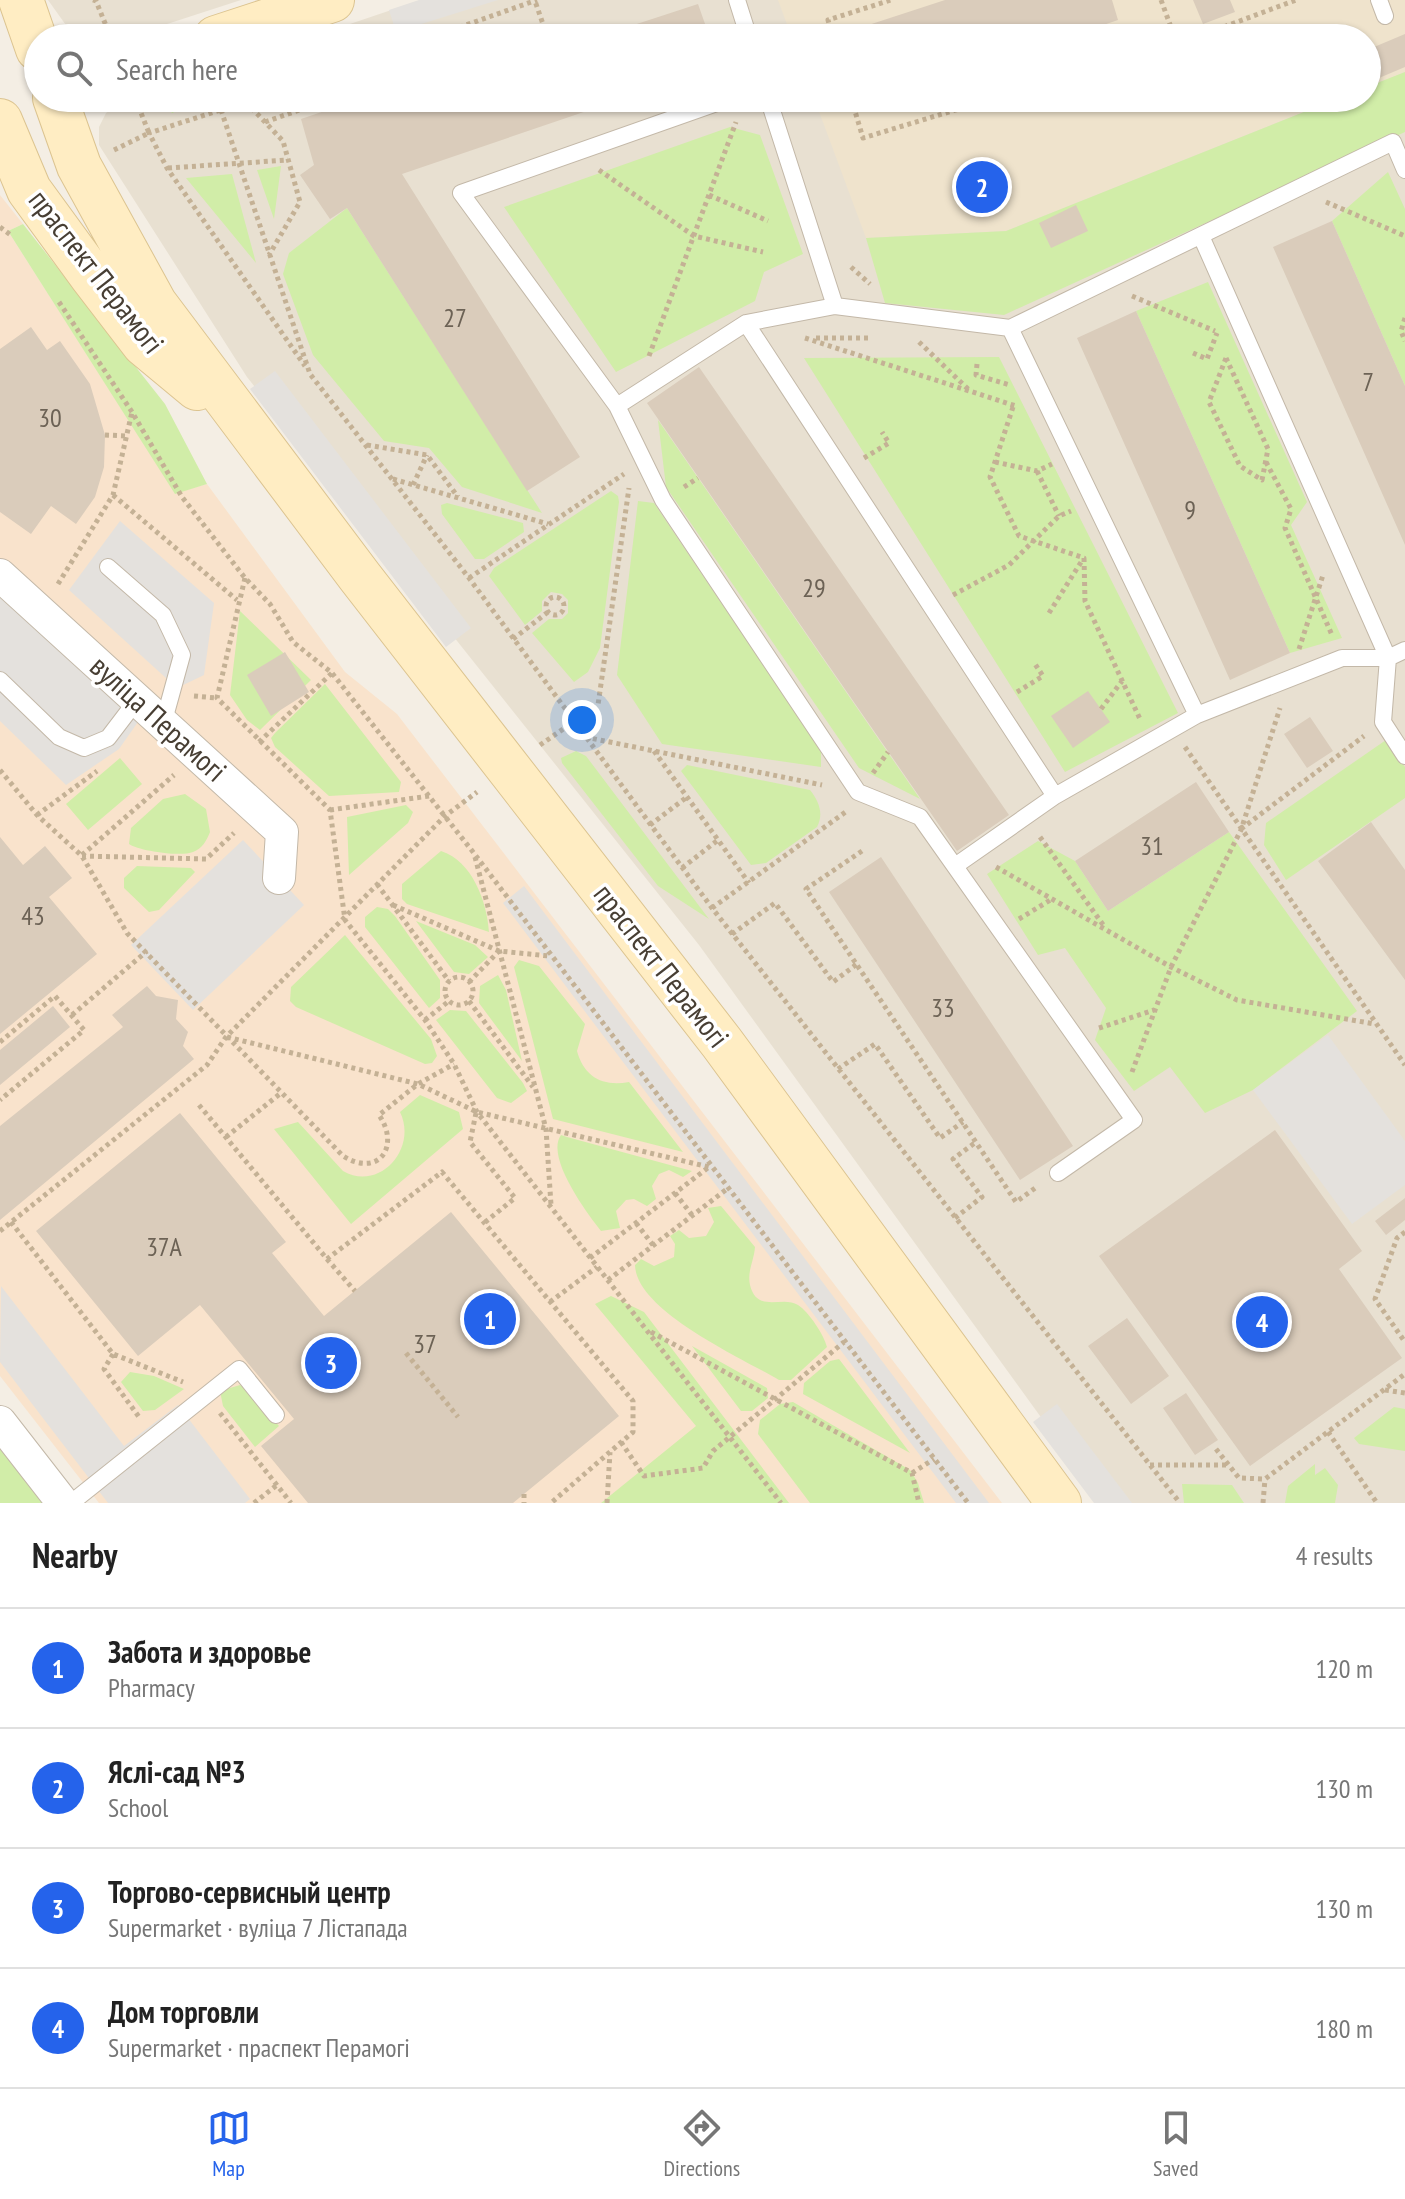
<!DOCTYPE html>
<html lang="en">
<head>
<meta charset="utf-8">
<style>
	body { margin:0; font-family:"PT Sans Narrow",sans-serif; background:#f2f2f2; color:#222 }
	.you { position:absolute; left:582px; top:720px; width:28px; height:28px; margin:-20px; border:6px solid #fff; border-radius:50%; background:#1a73e8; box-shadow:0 0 0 12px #1a73e833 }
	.badge { display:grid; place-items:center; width:52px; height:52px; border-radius:50%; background:#2563eb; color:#fff; font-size:26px; font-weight:700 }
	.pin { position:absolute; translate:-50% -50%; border:4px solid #fff; box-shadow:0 2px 8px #0006 }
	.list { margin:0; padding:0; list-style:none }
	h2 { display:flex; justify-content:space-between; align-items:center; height:104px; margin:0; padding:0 32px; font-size:34px }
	h2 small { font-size:26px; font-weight:400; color:#767676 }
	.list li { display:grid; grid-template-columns:52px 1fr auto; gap:24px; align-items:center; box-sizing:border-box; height:120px; padding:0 32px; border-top:2px solid #e0e0e0 }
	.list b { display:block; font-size:30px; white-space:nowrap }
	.list p { margin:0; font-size:26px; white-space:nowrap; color:#767676 }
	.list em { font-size:26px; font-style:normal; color:#767676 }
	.icon { flex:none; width:44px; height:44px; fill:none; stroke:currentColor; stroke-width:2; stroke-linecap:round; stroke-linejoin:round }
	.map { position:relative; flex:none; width:1405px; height:1503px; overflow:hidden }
	.search { position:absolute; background:#fff; box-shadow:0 2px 6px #0004; left:24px; right:24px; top:24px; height:88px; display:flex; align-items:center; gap:20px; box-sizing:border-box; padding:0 28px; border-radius:44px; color:#767676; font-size:30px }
	.sheet { height:584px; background:#fff }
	nav { display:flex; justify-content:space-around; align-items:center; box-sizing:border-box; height:112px; border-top:2px solid #e0e0e0; background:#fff; font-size:22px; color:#767676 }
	nav a { display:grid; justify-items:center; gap:4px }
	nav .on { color:#2563eb }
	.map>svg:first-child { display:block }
	.residential { fill:#e8e0d1 }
	.commercial { fill:#f9e3cc }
	.education { fill:#efe3cc }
	.green { fill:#d1eda8 }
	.parking { fill:#e4e1dd }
	.building { fill:#daccbb }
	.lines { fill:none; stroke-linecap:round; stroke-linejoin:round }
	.lane-casing { stroke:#c3b8a8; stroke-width:18 }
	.street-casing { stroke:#c3b8a8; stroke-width:34 }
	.secondary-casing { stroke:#dcc490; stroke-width:46 }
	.path { stroke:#c4b195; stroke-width:5; stroke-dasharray:4 4; stroke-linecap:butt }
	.lane { stroke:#fff; stroke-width:16 }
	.street { stroke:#fff; stroke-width:32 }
	.secondary { stroke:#ffedc3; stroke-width:44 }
	.labels { text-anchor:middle; stroke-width:7; stroke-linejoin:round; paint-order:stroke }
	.number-label { font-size:26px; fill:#6c6255 }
	.street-label { font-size:30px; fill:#473e33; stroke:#fff }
</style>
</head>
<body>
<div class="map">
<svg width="1405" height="1503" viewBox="0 0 1405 1503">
	<rect width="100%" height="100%" fill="#f4eee4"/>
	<path class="residential" d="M48,0H241L124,38H84L68,28Z
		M421,0H1405V1503H1103L699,945L247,377L99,145V127L106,113L129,98H159L172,113L215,98H1367V38H339L341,27Z"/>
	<path class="commercial" d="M0,195L23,224L8,231L175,493L207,484L345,672L397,714L1002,1503H99L0,1376Z"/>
	<path class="education" d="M778,0H1405V72L1367,87V38H792Z
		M814,98H1339L1006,231L866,238Z"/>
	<path class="green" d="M1405,72V132L1004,315L885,303L866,238L1006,231L1339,98H1367V87Z
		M159,98H215L172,113Z
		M730,127L760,135L803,254L764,272L755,301L616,372L504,207Z
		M281,166L274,219L257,170Z
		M1388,172L1405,209V386L1332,221Z
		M232,174L256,263L186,178Z
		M347,208L515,471L542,513L462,487L429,448L384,441L313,355L283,274L289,253Z
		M23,224L165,404L207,484L175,494L8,231Z
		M1208,282L1307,502L1291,525L1342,638L1290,653L1136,311Z
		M999,357L1178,713L1065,772L804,358Z
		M658,420L920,799L859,768L666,487Z
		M611,491L618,496L619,502L600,648L588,672L574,682L532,633L549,619H562L568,613V600L562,594L551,592L542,601V611L525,625L489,576L494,568Z
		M638,501L654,503L821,751V767L662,744L617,675Z
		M447,503L523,523L524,532L484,559H475L442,514L441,505Z
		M240,611L311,680L260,730L247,720L230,695Z
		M325,684L401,782L399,792L329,796L275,747L271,738L275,733Z
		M1386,740L1405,767V798L1286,880L1264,845L1266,823Z
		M576,751L586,756L709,919L658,886L562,763L561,758Z
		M120,758L142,784L88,830L66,804Z
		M687,765L810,790C819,801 824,814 817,827L766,863L751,865L681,771Z
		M185,794L206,809L210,832C207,840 202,849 193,852C181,857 139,851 129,844L131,828L163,799Z
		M406,805L413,812L408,823L349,875L347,817Z
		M1229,832L1357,1011L1253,1090L1205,1113L1170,1067L1134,1091L1095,1040L1106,1008L1065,948L1038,955L987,874L1038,841L1075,861L1108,911Z
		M441,851C472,861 487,901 489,932L407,904L402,899V884Z
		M137,866L191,868L195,872L159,910L149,912L124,888V878Z
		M377,907L388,909L395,916L440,980V998L429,1008L365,927V917Z
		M416,921L475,945L488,957L469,974L454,972Z
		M345,935L431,1039L437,1056L432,1063L425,1064L296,1007L290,1001L291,987Z
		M519,960L539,966L585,1024L577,1051C584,1077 603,1087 629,1082L683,1152L553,1119L514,967Z
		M498,975L506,990L522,1061L479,1003L480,986Z
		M450,1010L466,1011L523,1083L527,1091L511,1103L497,1098L436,1020Z
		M420,1095L459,1112L463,1129L351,1224L274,1129L298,1122L343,1171C379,1192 418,1149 400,1112Z
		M561,1135L567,1137L692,1171L683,1177L669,1170L659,1174L652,1186L656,1199L647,1206L634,1199L626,1200L616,1211L620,1228L601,1231C587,1213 545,1157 561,1135Z
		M721,1206L755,1247C754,1261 747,1271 750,1285C757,1314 783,1295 798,1305C809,1312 824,1335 827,1347L791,1380H779C742,1358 636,1311 635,1265L641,1259L654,1266L674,1257L675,1244L670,1236L679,1230L689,1238L706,1236L714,1222L708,1208Z
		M611,1296L644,1312L789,1503H601L696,1426L595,1304Z
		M692,1346L767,1388L768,1398L752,1411H741Z
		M839,1359L910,1453L803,1394L804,1383L830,1361Z
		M130,1372L154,1376L184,1389L155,1410L143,1411L121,1382Z
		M240,1385L253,1394L279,1426L255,1447L223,1406L220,1391Z
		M793,1402L910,1470L918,1483L924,1503H810L758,1434L760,1420L780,1404Z
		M1394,1407L1405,1409V1451L1359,1444L1354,1438Z
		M0,1430L56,1503H0Z
		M1315,1464V1475L1325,1468L1338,1485L1335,1503H1285L1288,1486Z
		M1182,1484L1232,1485L1244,1503H1184Z"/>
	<path class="parking" d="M419,0H498L396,32L389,10Z
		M275,371L471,628L446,647L250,389Z
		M120,521L214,603L204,675L177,688L69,590Z
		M0,581L145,712L119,749L66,785L0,721Z
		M243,840L304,905L193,1010L131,945Z
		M524,886L989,1503H956L503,903Z
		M1328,1035L1405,1141V1185L1352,1224L1253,1090Z
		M1,1286L124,1446L178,1405L250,1499L245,1503H108L0,1362Z
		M1057,1404L1132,1503H1094L1033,1422Z"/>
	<path class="building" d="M945,0H1112L1118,20L1065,38H845L844,33Z
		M1193,0H1230L1235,12L1203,24Z
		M698,4L710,38H597V37Z
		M1405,34V67L1367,83V50Z
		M363,98H377L380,108L412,98H625L402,174L580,457L527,491L347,208L330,219L300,175L314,165L301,119Z
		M1076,205L1088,231L1051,248L1039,223Z
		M1332,221L1405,386V545L1273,247Z
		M1136,311L1290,653L1230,680L1077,338Z
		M31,327L47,350L60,341L90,384L105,435L104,467L95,497L76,524L51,506L31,534L0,512V349Z
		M699,367L1009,815L957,851L647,403Z
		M285,652L309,692L271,716L247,675Z
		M1088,691L1110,722L1073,748L1051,716Z
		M1310,717L1333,751L1307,768L1284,734Z
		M1196,782L1229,832L1108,911L1075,861Z
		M1371,822L1405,870V980L1318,861Z
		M0,837L23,865L45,846L72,878L49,897L97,954L0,1034Z
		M881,857L1073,1146L1020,1180L829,892Z
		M147,986L156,996L178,1000L176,1019L188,1032L183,1046L194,1059L0,1220V1126L123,1027L112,1015Z
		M53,1006L70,1027L0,1085V1050Z
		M180,1113L286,1242L272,1253L324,1316L451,1212L619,1416L513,1503H308L261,1446L294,1419L200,1305L138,1356L36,1231Z
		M1275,1130L1362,1251L1339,1269L1402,1358L1250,1466L1099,1256Z
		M1405,1198V1220L1386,1235L1375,1221Z
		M1127,1318L1169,1376L1131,1404L1088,1346Z
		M1186,1393L1218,1440L1195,1455L1163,1408Z"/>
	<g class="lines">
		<defs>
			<path id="lane" d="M737,0L749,38
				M1379,0L1385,16
				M731,98L461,193L617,406L663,500L858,792L920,817L1134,1120L1058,1173
				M768,98L835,306
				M1201,236L1388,658L1383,722L1405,756
				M835,306L1010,328L1197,715L1055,796L746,323Z
				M1010,328L1393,142L1405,170
				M617,406L746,323
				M108,567L163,615L182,655L163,724
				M0,680L59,737L84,748L108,738L137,700
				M1197,715L1342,658H1388L1405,650
				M955,866L1055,796
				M71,1503L239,1369L276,1415"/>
			<path id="street" d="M0,575L282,832L279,878
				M0,1422L63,1503"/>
			<path id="secondary" d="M21,0L38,49
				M216,38L332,0
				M55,98L79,166L155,304L360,577L722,1043L1059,1503
				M0,121L29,190L91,275L144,344L197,388"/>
		</defs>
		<use href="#lane" class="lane-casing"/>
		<use href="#street" class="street-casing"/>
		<use href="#secondary" class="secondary-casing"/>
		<path class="path" d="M93,0L96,1L111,38
			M1161,0L1175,38
			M429,38L537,0
			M511,38L544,27L535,1
			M833,38L828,20L891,0
			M1194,38L1296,0
			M258,98L149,133L167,168L305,366
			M298,98L301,109
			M851,98L863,138L995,98
			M246,102L283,141L300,202L269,255
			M221,110L310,374L469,578L712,908L1180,1503
			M265,122L334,98
			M114,150L149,133L135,98
			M168,168L288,160
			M599,170L694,236L763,252
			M709,195L768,221
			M1326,202L1405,236
			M0,227L12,236
			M851,267L870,284
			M1132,296L1215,331
			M59,302L132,412L182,497L245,578L270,604L293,642L332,673L473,852L968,1503
			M1405,318L1401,331L1405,341
			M805,338L1016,406
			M816,338H870
			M919,342L969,390
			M1193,353L1207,359L1217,333
			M649,356L736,122
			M1226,358L1268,449L1262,480L1240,466L1209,402Z
			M977,364L976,375L1010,385
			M1013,407L990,477L1019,536L1084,558L1085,601L1140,719
			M105,435L127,436
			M367,445L427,455L458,497
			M864,458L889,443L882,432
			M995,462L1037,471L1052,464
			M1266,462L1291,509L1285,528L1332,635
			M1037,471L1059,516
			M393,479L548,524
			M413,485L427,455
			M684,487L698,478
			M113,495L237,600
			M245,578L217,698L330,810L345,920L425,1020L454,1064L477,1112L781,1503
			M469,578L624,474
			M58,584L113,495L132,412
			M953,595L1009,565L1059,516L1071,511
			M546 606a9 9 0 1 1 18 0a9 9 0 1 1-18 0Z
			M1049,613L1083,559
			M513,639L548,612
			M1299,649L1323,575
			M1017,692L1043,676L1035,664
			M194,696L217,698
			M1101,709L1122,681
			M585,737L822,785
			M259,742L332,673
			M540,745L598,705L629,488
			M1185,747L1405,1065
			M654,751L749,883
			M0,770L37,815L82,856L127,933L343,1156C378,1178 401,1147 379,1115L418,1084L454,1064
			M873,773L888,752
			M330,810L429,796
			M37,815L97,771
			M650,825L687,797
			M1241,829L1364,736
			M1040,837L1104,926
			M862,851L806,889L1016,1202L1038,1186
			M82,855L174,775
			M82,856L206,859L234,833
			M475,857L546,1129L551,1205
			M996,867L1171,967L1237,1000L1375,1024
			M682,868L718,840
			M377,884L449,981
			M393,905L499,951L549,956
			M712,908L847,811
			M1019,919L1052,899
			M732,934L775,903L833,982L857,964
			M445 991a14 14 0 1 1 28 0a14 14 0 1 1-28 0Z
			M469,982L499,951
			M469,1001L533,1087
			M72,1015L147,951
			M425,1020L449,1001
			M1099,1028L1154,1010
			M227,1037L418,1084L477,1112L709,1167
			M0,1042L55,996L84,1030L0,1100
			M838,1069L875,1044L940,1138L963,1122
			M1132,1072L1171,967L1241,830L1280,708
			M199,1105L327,1259L442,1172L633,1401V1432L551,1503
			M476,1113L470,1142L515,1198L484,1223
			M226,1137L281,1093
			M675,1193L692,1215
			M955,1218L982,1197L953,1159L976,1142
			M11,1222L113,1354L183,1382
			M636,1223L653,1245
			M0,1231L207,1065L226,1037L445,816L477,792
			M1405,1232L1397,1238L1375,1299L1405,1342
			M590,1258L709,1167
			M327,1259L355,1291
			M608,1280L727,1189
			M550,1302L597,1267
			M651,1332L912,1473L919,1503
			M406,1353L458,1417
			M113,1354L104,1369L139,1417
			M1385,1390L1405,1393
			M220,1413L291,1503
			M1328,1432L1377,1503
			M621,1442L644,1476L703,1468L713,1451L844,1342
			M1216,1449L1239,1478L1265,1479L1405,1374
			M1150,1465H1228
			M912,1473L934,1459
			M524,1494V1503
			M254,1503L277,1485
			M607,1503L610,1452
			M1263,1503L1265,1479"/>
		<use href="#lane" class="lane"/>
		<use href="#street" class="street"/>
		<use href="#secondary" class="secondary"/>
	</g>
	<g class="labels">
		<g class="number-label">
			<text x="455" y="327">27</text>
			<text x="1368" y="391">7</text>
			<text x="50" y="427">30</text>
			<text x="1190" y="519">9</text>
			<text x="814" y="597">29</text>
			<text x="1152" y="855">31</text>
			<text x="33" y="925">43</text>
			<text x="943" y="1017">33</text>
			<text x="164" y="1256">37А</text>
			<text x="425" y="1353">37</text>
		</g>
		<g class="street-label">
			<text transform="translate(96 272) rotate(52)" y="10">праспект Перамогі</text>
			<text transform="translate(158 719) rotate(42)" y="10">вуліца Перамогі</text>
			<text transform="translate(661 966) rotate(52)" y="10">праспект Перамогі</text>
		</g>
	</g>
</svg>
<div class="you"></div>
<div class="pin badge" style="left:490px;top:1319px">1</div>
<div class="pin badge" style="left:982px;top:187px">2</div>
<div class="pin badge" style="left:331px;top:1363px">3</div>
<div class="pin badge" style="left:1262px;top:1322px">4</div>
<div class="search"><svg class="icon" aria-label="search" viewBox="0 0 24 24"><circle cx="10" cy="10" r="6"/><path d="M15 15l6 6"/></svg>Search here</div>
</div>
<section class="sheet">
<h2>Nearby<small>4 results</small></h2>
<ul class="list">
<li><span class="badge">1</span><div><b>Забота и здоровье</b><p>Pharmacy</p></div><em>120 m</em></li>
<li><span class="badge">2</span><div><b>Яслі-сад №3</b><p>School</p></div><em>130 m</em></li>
<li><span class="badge">3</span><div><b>Торгово-сервисный центр</b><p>Supermarket · вуліца 7 Лістапада</p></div><em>130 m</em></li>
<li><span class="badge">4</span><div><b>Дом торговли</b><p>Supermarket · праспект Перамогі</p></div><em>180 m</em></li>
</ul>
</section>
<nav>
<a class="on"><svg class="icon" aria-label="map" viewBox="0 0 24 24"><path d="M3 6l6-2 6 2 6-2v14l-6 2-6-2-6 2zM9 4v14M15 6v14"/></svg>Map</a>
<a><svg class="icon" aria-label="directions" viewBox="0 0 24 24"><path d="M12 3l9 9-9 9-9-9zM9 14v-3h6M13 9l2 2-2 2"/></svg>Directions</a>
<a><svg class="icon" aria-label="saved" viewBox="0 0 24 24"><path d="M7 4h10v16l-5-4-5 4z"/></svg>Saved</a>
</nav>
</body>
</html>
